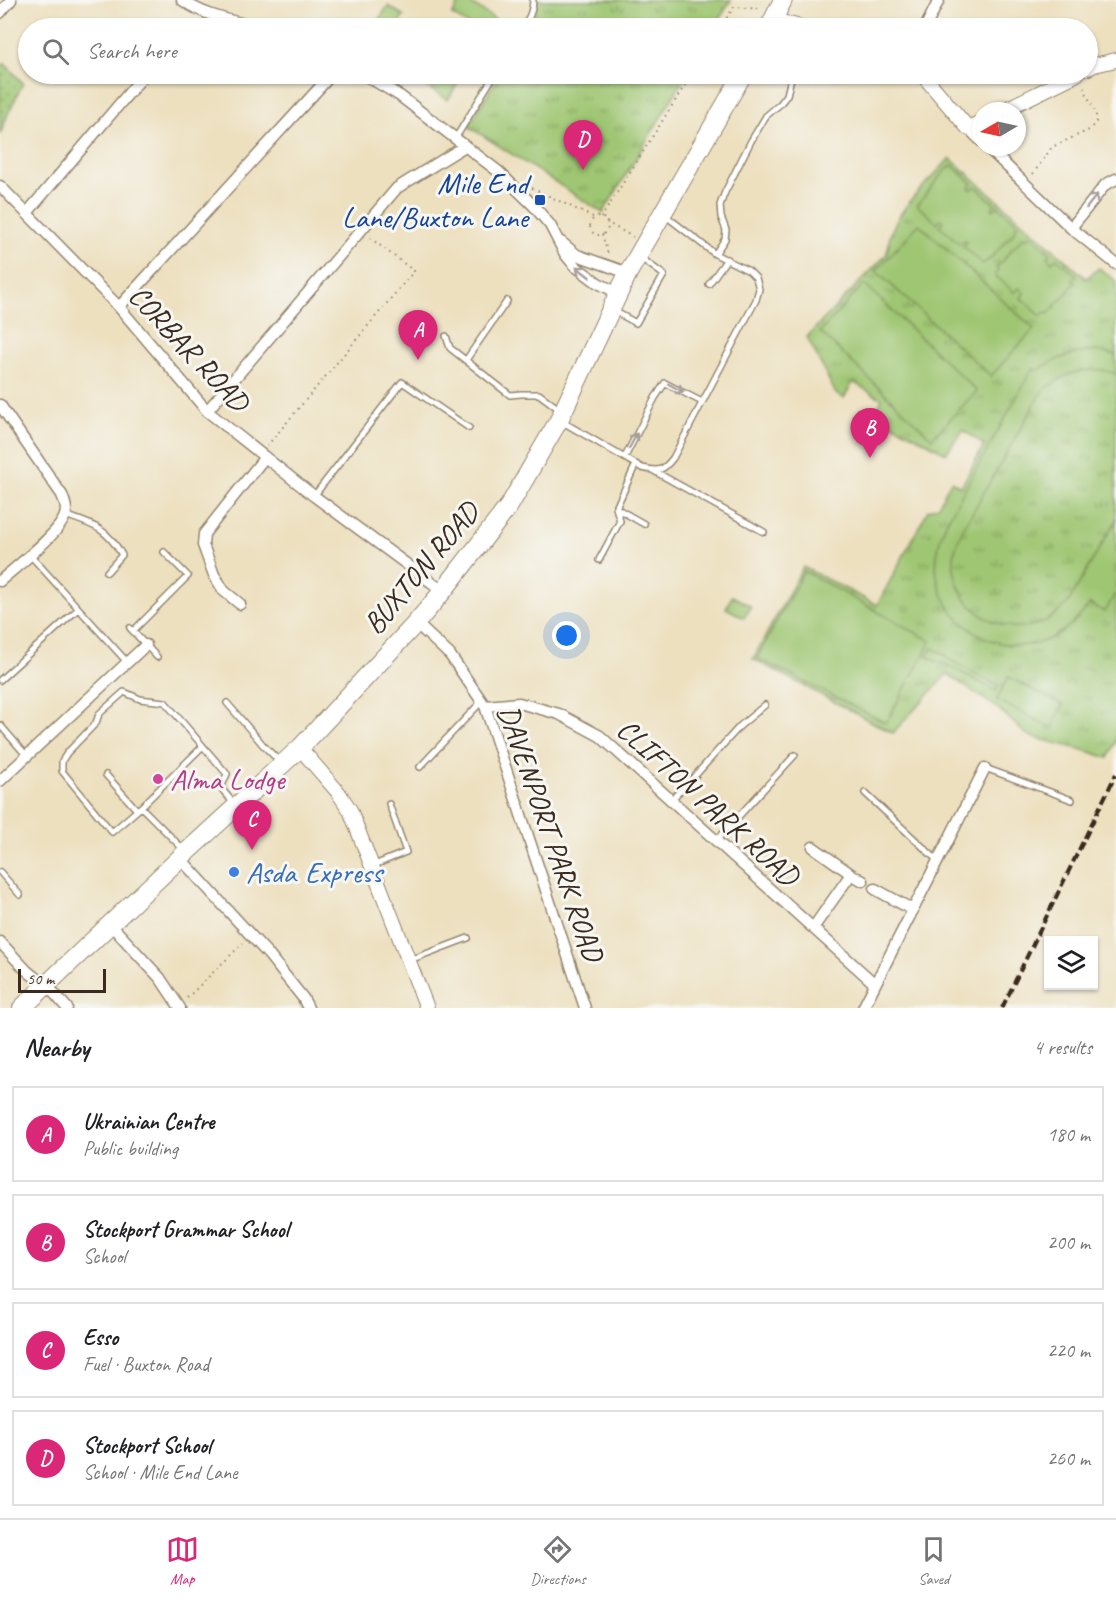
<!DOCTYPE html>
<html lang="en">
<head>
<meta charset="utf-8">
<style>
	body { margin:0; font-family:Caveat,sans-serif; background:#f6f6f6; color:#202124 }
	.controls { position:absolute; right:18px; bottom:18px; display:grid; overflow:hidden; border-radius:0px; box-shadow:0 2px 4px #0004 }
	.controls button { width:54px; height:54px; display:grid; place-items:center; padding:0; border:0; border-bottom:2px solid #e0e0e0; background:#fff; color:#202124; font:30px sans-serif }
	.compass { position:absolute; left:972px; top:102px; width:54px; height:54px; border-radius:50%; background:#fff; box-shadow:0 2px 4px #0004; rotate:261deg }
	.scale { position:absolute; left:18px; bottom:15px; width:88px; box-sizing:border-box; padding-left:6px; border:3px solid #3b2a1e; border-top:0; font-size:16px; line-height:21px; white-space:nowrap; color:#3b2a1e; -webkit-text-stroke:4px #f6f6f2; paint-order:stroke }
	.you { position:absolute; left:567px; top:636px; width:21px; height:21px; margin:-15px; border:4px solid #fff; border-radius:50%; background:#1a73e8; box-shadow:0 0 0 9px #1a73e833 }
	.badge { display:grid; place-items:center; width:39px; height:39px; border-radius:50%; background:#db2777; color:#fff; font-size:20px; font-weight:700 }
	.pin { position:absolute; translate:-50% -50px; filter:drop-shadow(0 2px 3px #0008) }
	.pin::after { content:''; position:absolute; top:32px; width:21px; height:18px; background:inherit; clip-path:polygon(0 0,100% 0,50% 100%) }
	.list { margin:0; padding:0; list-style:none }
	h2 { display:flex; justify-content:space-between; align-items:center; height:78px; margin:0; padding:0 24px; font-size:26px }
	h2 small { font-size:20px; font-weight:400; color:#757577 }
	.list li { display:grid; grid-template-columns:39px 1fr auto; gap:18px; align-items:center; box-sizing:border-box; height:96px; margin:0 12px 12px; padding:0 12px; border:2px solid #e0e0e0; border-radius:0px }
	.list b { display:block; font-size:22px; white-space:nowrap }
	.list p { margin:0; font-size:20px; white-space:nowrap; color:#757577 }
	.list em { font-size:20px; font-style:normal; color:#757577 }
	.icon { flex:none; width:33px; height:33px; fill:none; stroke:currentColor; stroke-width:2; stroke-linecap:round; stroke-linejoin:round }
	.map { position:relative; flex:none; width:1116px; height:1008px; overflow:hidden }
	.search { position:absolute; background:#fff; box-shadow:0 2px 4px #0004; left:18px; right:18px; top:18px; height:66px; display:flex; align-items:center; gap:15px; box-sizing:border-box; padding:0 21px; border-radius:33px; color:#757577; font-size:22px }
	.sheet { height:510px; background:#fff }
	nav { display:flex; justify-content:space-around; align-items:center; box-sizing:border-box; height:84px; border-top:2px solid #e0e0e0; background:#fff; font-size:16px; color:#757577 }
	nav a { display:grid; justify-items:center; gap:3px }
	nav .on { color:#db2777 }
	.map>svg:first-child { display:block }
	.grass { fill:url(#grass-dots); stroke:#6d7848; stroke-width:1.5 }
	.park { fill:url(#park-tufts); stroke:#6d7848; stroke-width:1.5 }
	.pitch { fill:#9fc672; stroke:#6d7848; stroke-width:1.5 }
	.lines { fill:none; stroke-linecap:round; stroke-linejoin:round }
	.service-casing { stroke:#94856e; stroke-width:8 }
	.minor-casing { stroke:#94856e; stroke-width:13 }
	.tertiary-casing { stroke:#94856e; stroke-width:16 }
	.trunk-casing { stroke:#94856e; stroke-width:20 }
	.path { stroke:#94856e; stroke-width:2; stroke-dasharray:1.5 4.5; stroke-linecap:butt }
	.service { stroke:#fff; stroke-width:5 }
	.minor { stroke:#fff; stroke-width:10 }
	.tertiary { stroke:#fff; stroke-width:14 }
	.trunk { stroke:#fff; stroke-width:18 }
	.rail { stroke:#3b2a1e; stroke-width:4; stroke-dasharray:9 4.5; stroke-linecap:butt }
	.oneway { stroke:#a79f9a }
	.transit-dot { fill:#1a4fb4; stroke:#f6f6f2; stroke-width:2 }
	.hotel-dot { fill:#d1479c; stroke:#f6f6f2; stroke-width:2 }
	.shop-dot { fill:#3f7fe0; stroke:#f6f6f2; stroke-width:2 }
	.labels { text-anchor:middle; stroke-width:6; stroke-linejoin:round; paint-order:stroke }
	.transit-label { font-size:30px; fill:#164399; stroke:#f6f6f2; text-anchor:end }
	.street-label { font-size:30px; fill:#3b2a1e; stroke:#f6f6f2 }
	.hotel-label { font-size:30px; fill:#b23c85; stroke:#f6f6f2; text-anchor:start }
	.shop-label { font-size:30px; fill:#366cbe; stroke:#f6f6f2; text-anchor:start }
</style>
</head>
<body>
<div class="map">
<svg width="1116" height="1008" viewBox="0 0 1116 1008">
	<defs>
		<pattern id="grass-dots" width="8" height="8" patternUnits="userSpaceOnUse" patternTransform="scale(1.5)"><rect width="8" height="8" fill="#9fc672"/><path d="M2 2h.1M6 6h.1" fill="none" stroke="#83a15d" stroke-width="1.8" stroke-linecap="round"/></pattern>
		<pattern id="park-tufts" width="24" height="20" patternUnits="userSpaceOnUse" patternTransform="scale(1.5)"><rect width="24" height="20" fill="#9fc672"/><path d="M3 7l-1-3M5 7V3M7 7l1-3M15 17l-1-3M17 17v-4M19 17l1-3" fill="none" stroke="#83a15d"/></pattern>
	</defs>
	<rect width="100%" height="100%" fill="#f6f6f2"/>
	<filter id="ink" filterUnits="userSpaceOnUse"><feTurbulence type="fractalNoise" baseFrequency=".0167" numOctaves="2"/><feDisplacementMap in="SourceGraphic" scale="12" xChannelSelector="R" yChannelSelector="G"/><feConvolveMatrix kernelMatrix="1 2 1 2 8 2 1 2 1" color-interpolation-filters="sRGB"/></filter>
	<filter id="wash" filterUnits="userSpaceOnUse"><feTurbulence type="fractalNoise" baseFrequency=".008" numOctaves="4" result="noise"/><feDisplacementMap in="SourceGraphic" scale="24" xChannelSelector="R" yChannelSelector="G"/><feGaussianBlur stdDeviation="1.35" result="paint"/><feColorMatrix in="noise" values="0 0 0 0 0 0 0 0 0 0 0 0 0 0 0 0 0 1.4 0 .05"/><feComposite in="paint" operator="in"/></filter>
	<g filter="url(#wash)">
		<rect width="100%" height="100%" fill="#ede0bf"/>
		<path class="grass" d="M5,64L23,83L7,116L0,135V66Z"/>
		<path class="park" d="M536,0H731L714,28H527L536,14Z
			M500,74H687L603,213L468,126Z
			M950,158L1086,278L1099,268L1116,281V740L1108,758L1087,751L1032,737L1023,732L1000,710L947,674L893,733L753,659L803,567L877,605L928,510L938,506L951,481L961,487L984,445L963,430L946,453L885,420L881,409L878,407L882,399L853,382L844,398L836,394L807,337L886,255C890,246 888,236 893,228C905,201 931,180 950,158Z"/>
		<path class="pitch" d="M461,0H465L498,21L493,28H474L452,15Z
			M388,6L404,16L396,28H373Z
			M415,74H442L458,83L448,100L412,77Z
			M952,165L972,183L969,188L971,190L975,186L995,204L992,208L994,210L998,206L1018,224L1015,228L1016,230L988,261L987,260L983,264L963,246L966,242L964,240L960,244L940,226L943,221L940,219L937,223L917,205L947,168L948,169Z
			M919,224L1034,329L991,376L876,271Z
			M1030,235L1050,253L1047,257L1052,262L1056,258L1077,276L1073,280L1075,283L1048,314L1045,312L1041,316L1021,298L1024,293L1019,288L1015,293L995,275L998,270L996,268L1023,237L1026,239Z
			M864,284L977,391L932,438L820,332Z
			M1096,351L1116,355V374C1088,363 1061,374 1041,393L962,531C958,540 954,549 954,558C951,602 995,638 1038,624C1050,620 1059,612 1068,603L1116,520V592L1105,612L1090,604C1080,617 1068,629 1053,637C1006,662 945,628 937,576C934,557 939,540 946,523L1033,368L1037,371C1055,358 1074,352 1096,351Z
			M804,571L931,641L886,723L757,658Z
			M732,596L751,606L744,618L726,608Z
			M932,648L946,655L945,657L998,686L996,691L942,662L941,664L927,656Z
			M1008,677L1063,705L1052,728L997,700Z"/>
	</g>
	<g filter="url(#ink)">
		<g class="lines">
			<defs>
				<path id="service" d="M523,28C528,19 533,12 533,0
					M455,139L495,74
					M715,254L725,239L726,230L721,217L720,205L725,192L751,141L766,116L780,104L787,95L792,74
					M709,284L727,259
					M614,311L636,323L664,275L641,258
					M446,336L450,348L510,395L521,394H539L559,409
					M466,360L507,301
					M561,421L642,468C659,472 663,471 673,458L756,300L759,289L756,278L749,271L715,254L666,216
					M625,457L655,398L665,383L702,402
					M654,471L764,532
					M314,496L402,382L469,428
					M616,508L644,524
					M65,515C93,525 106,527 122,555L107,572
					M31,556L127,662
					M599,560L620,521L616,508L636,464
					M130,628L157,657
					M133,631L188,576L164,552
					M0,680L78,609
					M227,703L264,746L281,763
					M0,725L27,756
					M420,767L482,701
					M985,768L1072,800
					M106,775L137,810
					M865,793L938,861
					M671,800L692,779L740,726L765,705
					M141,807L203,746
					M716,841L795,755
					M183,849L141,807L112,832L62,771V761L67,753L96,723L99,714L124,692L140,699L165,702L227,774L221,788L235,805
					M372,866L406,852L389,804
					M0,872L20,895
					M410,960L468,938"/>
				<path id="minor" d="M182,0C206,17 232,20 259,28
					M0,13L11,0
					M925,28L939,0
					M363,74L400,96L499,172L534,206L550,225L565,254L575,266L598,283L618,293
					M968,128L981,141
					M987,147L1071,228L1116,264
					M0,186L119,307L207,411L314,496L443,591
					M27,213L145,74
					M1071,228L1105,185L1116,179
					M561,242L577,255L628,273
					M119,307L332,74
					M0,405L62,495C65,503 68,510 64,518C57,535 16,567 0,581
					M207,411L397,188L465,146
					M240,604L224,591L214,575L203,545L204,534L265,457
					M416,623L450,655L485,706L585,1008
					M485,706L519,703L559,714L600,736L875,984
					M0,781L146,645
					M813,847L851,874L813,928
					M180,858L268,954L303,998L308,1008
					M851,874L863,881
					M875,889L913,910
					M110,924L160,978L180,1008
					M0,942L26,970L54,993L67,1008
					M863,1008L985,768"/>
				<path id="tertiary" d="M774,20L804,28
					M1088,68L1094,65L1116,60
					M922,74L968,128L981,122
					M1002,111L1077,74
					M300,748L338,792L350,810L427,1008"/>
				<path id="trunk" d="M769,28L783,0
					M22,1008L180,858L300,748L416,623L443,591L509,506L559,420L628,273L743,74"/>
			</defs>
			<use href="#service" class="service-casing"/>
			<use href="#minor" class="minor-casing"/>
			<use href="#tertiary" class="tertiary-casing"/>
			<use href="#trunk" class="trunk-casing"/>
			<path class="path" d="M365,28L368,24
				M720,28L734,7L762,9
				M1033,174L1052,147L1089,130L1096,122V114L1082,84
				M532,188L595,218
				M590 226a9 9 0 1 1 18 0a9 9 0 1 1-18 0Z
				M601,218L692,74
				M606,222L633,237
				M602,234L608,254
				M267,446L414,271L370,238
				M187,998L243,943"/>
			<use href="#service" class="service"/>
			<use href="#minor" class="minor"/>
			<use href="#tertiary" class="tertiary"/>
			<use href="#trunk" class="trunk"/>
			<path class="rail" d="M1002,1008L1116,774"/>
		</g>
		<defs><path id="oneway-shaft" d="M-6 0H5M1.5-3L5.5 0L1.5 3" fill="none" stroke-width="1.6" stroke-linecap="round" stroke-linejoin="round" transform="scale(1.5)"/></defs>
		<g class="oneway">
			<use href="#oneway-shaft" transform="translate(1092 201) rotate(-51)"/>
			<use href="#oneway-shaft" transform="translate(583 272) rotate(-142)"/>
			<use href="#oneway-shaft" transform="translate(676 388) rotate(28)"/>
			<use href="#oneway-shaft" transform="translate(633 441) rotate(-63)"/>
		</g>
	</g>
	<rect class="transit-dot" x="534" y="194" width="12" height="12" rx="3"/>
	<circle class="hotel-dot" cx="158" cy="779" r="6"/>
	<circle class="shop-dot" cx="234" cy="872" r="6"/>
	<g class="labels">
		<g class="transit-label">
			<text x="528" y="193">Mile End<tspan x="528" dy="34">Lane/Buxton Lane</tspan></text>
		</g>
		<g class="street-label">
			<text transform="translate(189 348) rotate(47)" y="10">CORBAR ROAD</text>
			<text transform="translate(421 568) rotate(-50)" y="10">BUXTON ROAD</text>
			<text transform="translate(708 802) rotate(42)" y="10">CLIFTON PARK ROAD</text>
			<text transform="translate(551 833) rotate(71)" y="10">DAVENPORT PARK ROAD</text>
		</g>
		<g class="hotel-label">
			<text x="170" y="789">Alma Lodge</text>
		</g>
		<g class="shop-label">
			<text x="246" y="882">Asda Express</text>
		</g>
	</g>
</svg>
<div class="controls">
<button><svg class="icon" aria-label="layers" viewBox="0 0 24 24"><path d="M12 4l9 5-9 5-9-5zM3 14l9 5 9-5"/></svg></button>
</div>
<svg class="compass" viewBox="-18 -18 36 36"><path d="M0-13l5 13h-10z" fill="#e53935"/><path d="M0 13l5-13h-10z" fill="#757577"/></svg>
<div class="scale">50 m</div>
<div class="you"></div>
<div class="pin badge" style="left:418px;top:360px">A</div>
<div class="pin badge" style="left:870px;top:458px">B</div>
<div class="pin badge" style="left:252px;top:850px">C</div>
<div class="pin badge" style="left:583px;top:170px">D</div>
<div class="search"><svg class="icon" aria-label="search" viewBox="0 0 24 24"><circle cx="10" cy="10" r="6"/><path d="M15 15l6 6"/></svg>Search here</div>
</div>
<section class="sheet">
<h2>Nearby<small>4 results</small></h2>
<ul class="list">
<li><span class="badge">A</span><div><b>Ukrainian Centre</b><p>Public building</p></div><em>180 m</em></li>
<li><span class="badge">B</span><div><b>Stockport Grammar School</b><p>School</p></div><em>200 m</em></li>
<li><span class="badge">C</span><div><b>Esso</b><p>Fuel · Buxton Road</p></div><em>220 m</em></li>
<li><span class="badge">D</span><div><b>Stockport School</b><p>School · Mile End Lane</p></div><em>260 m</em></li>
</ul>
</section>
<nav>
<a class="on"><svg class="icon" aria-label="map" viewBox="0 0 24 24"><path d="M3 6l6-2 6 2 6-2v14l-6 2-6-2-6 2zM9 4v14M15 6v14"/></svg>Map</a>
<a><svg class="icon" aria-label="directions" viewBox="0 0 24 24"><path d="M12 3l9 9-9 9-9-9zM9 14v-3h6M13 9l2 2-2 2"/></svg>Directions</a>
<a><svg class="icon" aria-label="saved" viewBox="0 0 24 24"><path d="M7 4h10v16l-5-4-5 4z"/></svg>Saved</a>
</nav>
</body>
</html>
